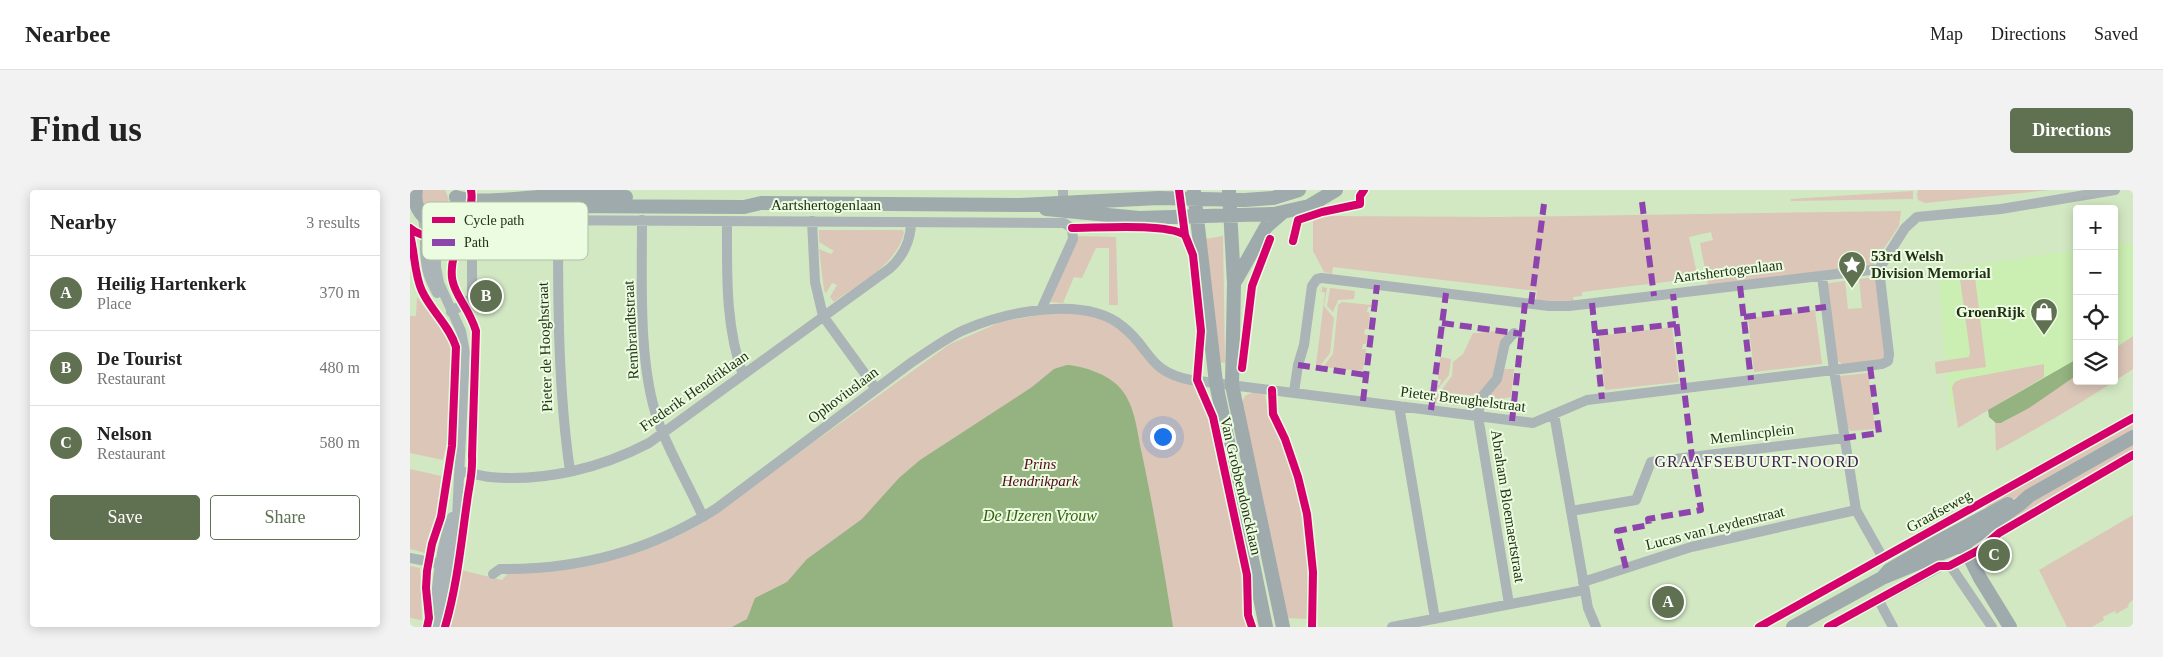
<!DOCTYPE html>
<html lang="en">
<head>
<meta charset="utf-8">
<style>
	body { margin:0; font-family:"Times New Roman",serif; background:#f2f2f2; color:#222 }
	.controls { position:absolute; right:15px; top:15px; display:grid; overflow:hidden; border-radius:5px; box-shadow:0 2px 12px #0003 }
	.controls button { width:45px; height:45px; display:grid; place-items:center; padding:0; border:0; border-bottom:1px solid #e0e0e0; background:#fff; color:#222; font:25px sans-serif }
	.you { position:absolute; left:752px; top:246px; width:18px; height:18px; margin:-12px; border:4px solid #fff; border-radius:50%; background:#1a73e8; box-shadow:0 0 0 8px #1a73e833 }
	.badge { display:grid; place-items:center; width:32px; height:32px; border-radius:50%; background:#607152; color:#fff; font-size:16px; font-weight:700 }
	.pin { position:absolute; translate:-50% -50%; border:2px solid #fff; box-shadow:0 1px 5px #0006 }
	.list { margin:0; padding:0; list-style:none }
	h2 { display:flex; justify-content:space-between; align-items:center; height:65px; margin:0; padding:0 20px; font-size:21px }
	h2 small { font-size:16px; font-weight:400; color:#767676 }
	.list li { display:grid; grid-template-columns:32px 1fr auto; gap:15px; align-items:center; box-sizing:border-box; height:75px; padding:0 20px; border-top:1px solid #e0e0e0 }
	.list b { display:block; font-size:19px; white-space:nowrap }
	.list p { margin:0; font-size:16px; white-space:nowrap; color:#767676 }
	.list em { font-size:16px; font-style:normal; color:#767676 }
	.actions { display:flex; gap:10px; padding:15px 20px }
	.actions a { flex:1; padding:11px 0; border:1px solid #607152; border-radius:5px; text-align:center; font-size:18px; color:#607152 }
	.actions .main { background:#607152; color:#fff }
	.icon { flex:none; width:28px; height:28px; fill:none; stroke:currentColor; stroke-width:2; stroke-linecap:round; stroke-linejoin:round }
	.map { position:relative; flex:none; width:1723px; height:437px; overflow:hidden; border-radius:5px }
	header { display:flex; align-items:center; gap:30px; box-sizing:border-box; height:70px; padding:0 25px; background:#fff; border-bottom:1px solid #e0e0e0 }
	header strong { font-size:24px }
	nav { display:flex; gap:28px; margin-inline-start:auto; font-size:18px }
	.intro { display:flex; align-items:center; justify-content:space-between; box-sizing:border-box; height:120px; padding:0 30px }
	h1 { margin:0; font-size:35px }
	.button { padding:12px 22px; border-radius:5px; background:#607152; color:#fff; font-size:18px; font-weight:700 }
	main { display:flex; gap:30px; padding:0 30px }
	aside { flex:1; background:#fff; border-radius:5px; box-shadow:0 2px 12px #0003 }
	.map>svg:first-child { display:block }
	.built { fill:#cbeeb2 }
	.green { fill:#dbc6b8 }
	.water { fill:#95b281 }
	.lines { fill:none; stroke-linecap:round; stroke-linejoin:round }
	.street { stroke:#abb4b6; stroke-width:10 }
	.secondary { stroke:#9faaad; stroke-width:14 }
	.quiet { stroke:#8e44ad; stroke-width:6; stroke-dasharray:12 6; stroke-linecap:butt }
	.cycleway-casing { stroke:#ecfce1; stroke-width:11 }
	.cycleway { stroke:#d6006c; stroke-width:8 }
	.labels { text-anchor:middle; stroke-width:4; stroke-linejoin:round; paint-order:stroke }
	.street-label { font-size:15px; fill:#223116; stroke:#ecfce1 }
	.poi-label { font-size:15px; font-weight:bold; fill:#223116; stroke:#ecfce1; text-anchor:start }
	.park-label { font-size:15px; font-style:italic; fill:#59041d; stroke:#ecfce1 }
	.neighbourhood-label { font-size:16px; letter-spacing:1px; fill:#3e1a50; stroke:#ecfce1 }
	.water-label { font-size:16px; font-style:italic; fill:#3a6111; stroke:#ecfce1 }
	.key { fill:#ecfce1; stroke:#afbfa4; stroke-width:1 }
	.key-label { font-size:14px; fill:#223116 }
</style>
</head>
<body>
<header>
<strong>Nearbee</strong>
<nav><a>Map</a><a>Directions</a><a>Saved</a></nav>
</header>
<div class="intro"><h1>Find us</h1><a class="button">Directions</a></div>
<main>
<aside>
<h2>Nearby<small>3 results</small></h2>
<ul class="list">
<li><span class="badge">A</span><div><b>Heilig Hartenkerk</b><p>Place</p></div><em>370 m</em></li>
<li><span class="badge">B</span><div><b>De Tourist</b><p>Restaurant</p></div><em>480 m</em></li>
<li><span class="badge">C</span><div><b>Nelson</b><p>Restaurant</p></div><em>580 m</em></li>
</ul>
<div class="actions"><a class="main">Save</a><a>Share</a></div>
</aside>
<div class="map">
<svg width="1723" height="437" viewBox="0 0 1723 437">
	<rect width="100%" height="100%" fill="#d2e8c2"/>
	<path class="built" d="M1723,53V152L1704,161V55Z
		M1667,60V181L1571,215L1540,218L1528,80Z"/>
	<path class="green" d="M14,0H35L39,10L35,18L27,23L14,18L11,5Z
		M1508,0H1640L1515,13L1508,10L1507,4Z
		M1503,1V9L1381,11V9Z
		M1491,21L1489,36L1462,76L1298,95L1290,53L1303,50L1301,42L1279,47L1288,88L1172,102V106L1163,107L1164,111L1149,113L1126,110L1127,101L923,77L922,84L914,82L903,61V30L914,26L1089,27Z
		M409,40H493L494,43C486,76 449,93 424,112L420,107L427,95L422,93L416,103L414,100L409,59L421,64L424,61L409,52Z
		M665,46L706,47L708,115H699V58H686L672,88L664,87L653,113L640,112Z
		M813,46L815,173L808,172L795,49Z
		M1564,79L1576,177L1526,184L1525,172L1559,167L1560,162L1549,82Z
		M1465,87L1467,89L1476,164L1470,170L1433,175L1426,169L1417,95L1419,93L1435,91L1438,119L1452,118L1449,89Z
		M912,97L917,98L914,116L924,128L920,163L910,176L906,175L915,103L908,100L912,101Z
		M920,98L945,101L944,109L928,110L923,122L917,116Z
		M7,107C18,124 34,138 41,157L37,253L33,270L0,263V126H6Z
		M932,112L961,115V117H958L957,122L960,123L958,139H955L954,144L958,145L956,154H953L952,159H956L953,179L951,181L913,177L923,164L928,115Z
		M654,120L683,124L716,143L743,176L796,193L843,437H39L51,380L92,390L99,382C166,376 229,370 289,335L540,154L591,132Z
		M1405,120L1412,174L1344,182L1338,128Z
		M1262,137L1269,192L1195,200L1189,146Z
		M1072,140L1080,143L1081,141L1101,144L1088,184L1069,206L1030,202L1042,186L1043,172L1053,164L1063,143H1071Z
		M1723,146V179C1679,209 1633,235 1586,261L1585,232L1591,233L1596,231L1667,185V191H1704V159Z
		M1030,167L1041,169L1039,185L1026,201L1027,195H1030L1031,190L1028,189Z
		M1634,174V187L1548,238L1542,197L1545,192L1552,189Z
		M1093,179H1104L1101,207L1091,209L1077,207Z
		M1458,183L1465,239L1441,241L1437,238L1429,186Z
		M843,202L855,205L858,224L870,247L884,288L889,313L896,349L899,383L898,429L877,428L832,212L835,206Z
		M1026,204L1067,208L1068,218L1025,213Z
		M1723,234V242L1619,301L1580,320L1576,316Z
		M1723,253V261L1591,338L1585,336L1618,312Z
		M0,279L31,286L27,323L18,347L15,363L0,359Z
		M1723,325V410L1719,413L1718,417L1706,424L1705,421L1693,427L1694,430L1682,437H1657L1629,380Z
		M0,376L10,378L12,430L0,428Z"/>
	<path class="water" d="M1667,169V185L1619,218L1591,233H1586L1579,227L1578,220Z
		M657,175C674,176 700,185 711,199C726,217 727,243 732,264C744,321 754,379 763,437H322L337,429L345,408L377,392L397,369L452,329L489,288L510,270L622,197L644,179Z"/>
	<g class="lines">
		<path class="street" d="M653,11V0
			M13,28C16,43 14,58 16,72C17,84 22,93 27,103
			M148,30C148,114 148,198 160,281
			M232,30C232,91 228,174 248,231C260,264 279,295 293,327
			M317,31C317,82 315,136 333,185
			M402,31L405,92L413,126L466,199
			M1469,79L1495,38L1507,27L1591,19L1705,0
			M1412,86L1424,180L1446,320L1473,368
			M41,122L62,108V59L103,30L654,33L662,38L663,49L631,120
			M862,200L863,224L875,249L888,287L897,324L903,382L902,437
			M884,202L888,175L894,155L902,96L907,89L912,88L1139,116H1159L1469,79
			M989,216L1025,429
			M1144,224L1178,418L1186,437
			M50,281C60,283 70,286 80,287C135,292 191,278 239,253L479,79C493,67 501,50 501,32
			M1161,321L1226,310L1241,272L1434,248
			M1576,331L1581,340L1589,343L1723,265
			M0,368L36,375
			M83,384L90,379C168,380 242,360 307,318L502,172C519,161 536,148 554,140C595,122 674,105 712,136C742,159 736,181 781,190L1123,233L1177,210L1472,174L1478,171L1479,164L1469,79
			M1173,392L1281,357L1446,320
			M1468,409L1483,437
			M1099,414L1068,226L1071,208L1087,189L1095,153L1104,143
			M25,430C26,395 30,360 42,327
			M27,437L32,424L47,328L55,163L51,141L29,93L26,77V47L30,31
			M982,437L1174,400
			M1349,437L1723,228
			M1418,437L1533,375L1542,378L1582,437"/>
		<path class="secondary" d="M6,0C0,29 35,45 45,16
			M819,0L824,93L822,195L873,437
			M784,2L806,193L856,437
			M46,7C68,15 117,7 142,6C166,4 191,7 216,7
			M636,19L729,28L864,24L899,16L926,0
			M41,23L52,20L148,16L334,17L351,13L610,15L749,8L835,10L863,8L889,0
			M826,90L856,37L872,23
			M1549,346L1570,388L1600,437
			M1472,388L1554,354L1610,314L1619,306L1723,247
			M1383,437L1472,388L1479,380L1520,356L1598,314"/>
		<path class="quiet" d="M1232,12L1244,106
			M1330,96L1341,190
			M1182,113L1192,209
			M1121,114L1134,14
			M1334,127L1416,117
			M1032,133L1112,144
			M1186,143L1266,134
			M888,175L956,185
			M953,211L967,95
			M1021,220L1036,103
			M1102,231L1115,113
			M1434,248L1469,243L1460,176
			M1216,378L1207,341L1239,335L1238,329L1291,320L1282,267L1263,104"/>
		<defs>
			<path id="cycleway" d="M769,0L775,45L783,65L791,141L787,190L803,227L837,385L838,425L842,437
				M0,38C28,61 67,34 61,0
				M662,38C688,38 755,33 775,45
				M0,45C5,63 4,84 12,101C22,122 39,135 46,157L42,256L31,327L22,354L17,381L16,398L19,428L17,437
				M883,51L888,30L912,22L950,14V6L954,0
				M832,178L842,96L860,49
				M862,200L863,224L875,249L888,287L897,324L903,382L902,437
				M35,437C47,396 51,354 57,312C59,295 63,284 62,266L66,141C55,105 31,101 47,56L40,43
				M1349,437L1723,228
				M1418,437L1529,376H1539L1569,360L1589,343L1723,265"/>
		</defs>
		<use href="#cycleway" class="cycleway-casing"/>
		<use href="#cycleway" class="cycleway"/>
	</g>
	<defs>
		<symbol id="sight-pin" viewBox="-11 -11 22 30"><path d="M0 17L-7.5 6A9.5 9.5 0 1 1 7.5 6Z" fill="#607152" stroke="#ecfce1"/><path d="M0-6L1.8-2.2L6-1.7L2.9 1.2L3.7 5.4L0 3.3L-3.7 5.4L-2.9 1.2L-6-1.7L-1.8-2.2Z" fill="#fff"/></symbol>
		<symbol id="shop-pin" viewBox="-11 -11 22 30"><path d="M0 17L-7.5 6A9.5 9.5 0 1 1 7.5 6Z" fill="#607152" stroke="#ecfce1"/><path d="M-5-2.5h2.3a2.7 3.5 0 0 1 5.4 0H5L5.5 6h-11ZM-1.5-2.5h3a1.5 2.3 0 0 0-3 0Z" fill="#fff"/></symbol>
	</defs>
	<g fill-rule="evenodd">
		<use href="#sight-pin" x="1426" y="59" width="32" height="43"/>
		<use href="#shop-pin" x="1618" y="106" width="32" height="43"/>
	</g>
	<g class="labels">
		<g class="street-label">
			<text x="416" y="20">Aartshertogenlaan</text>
			<text transform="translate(1318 81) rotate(-7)" y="5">Aartshertogenlaan</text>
			<text transform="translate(221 140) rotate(-93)" y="5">Rembrandtstraat</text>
			<text transform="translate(135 157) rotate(-92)" y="5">Pieter de Hooghstraat</text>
			<text transform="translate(284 201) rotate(-35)" y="5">Frederik Hendriklaan</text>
			<text transform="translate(433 205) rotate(-37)" y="5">Ophoviuslaan</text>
			<text transform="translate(1053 209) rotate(7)" y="5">Pieter Breughelstraat</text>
			<text transform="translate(1342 244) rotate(-7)" y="5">Memlincplein</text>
			<text transform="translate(831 296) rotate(77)" y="5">Van Grobbendoncklaan</text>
			<text transform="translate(1098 316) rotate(81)" y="5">Abraham Bloemaertstraat</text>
			<text transform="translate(1529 321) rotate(-29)" y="5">Graafseweg</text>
			<text transform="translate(1305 338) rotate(-14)" y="5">Lucas van Leydenstraat</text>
		</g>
		<g class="poi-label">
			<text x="1461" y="71">53rd Welsh<tspan x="1461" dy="17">Division Memorial</tspan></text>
			<text x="1615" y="127" text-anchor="end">GroenRijk</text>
		</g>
		<g class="park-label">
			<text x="630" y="279">Prins<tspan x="630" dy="17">Hendrikpark</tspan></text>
		</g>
		<g class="neighbourhood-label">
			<text x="1347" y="277">GRAAFSEBUURT-NOORD</text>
		</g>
		<g class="water-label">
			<text x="630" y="331">De IJzeren Vrouw</text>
		</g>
	</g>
	<rect x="12" y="12" width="166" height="58" rx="8" class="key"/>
	<rect x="22" y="27" width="23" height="6" fill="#d6006c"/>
	<rect x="22" y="49" width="23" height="7" fill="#8e44ad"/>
	<g class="key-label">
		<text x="54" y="35">Cycle path</text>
		<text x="54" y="57">Path</text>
	</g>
</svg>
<div class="controls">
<button>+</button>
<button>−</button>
<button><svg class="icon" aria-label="locate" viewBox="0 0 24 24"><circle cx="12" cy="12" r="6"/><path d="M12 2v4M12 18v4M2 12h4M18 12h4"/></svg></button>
<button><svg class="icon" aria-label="layers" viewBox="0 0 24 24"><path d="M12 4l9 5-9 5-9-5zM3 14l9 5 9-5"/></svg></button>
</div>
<div class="you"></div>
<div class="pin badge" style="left:1258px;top:412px">A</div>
<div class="pin badge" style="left:76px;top:106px">B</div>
<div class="pin badge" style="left:1584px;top:365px">C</div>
</div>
</main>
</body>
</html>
